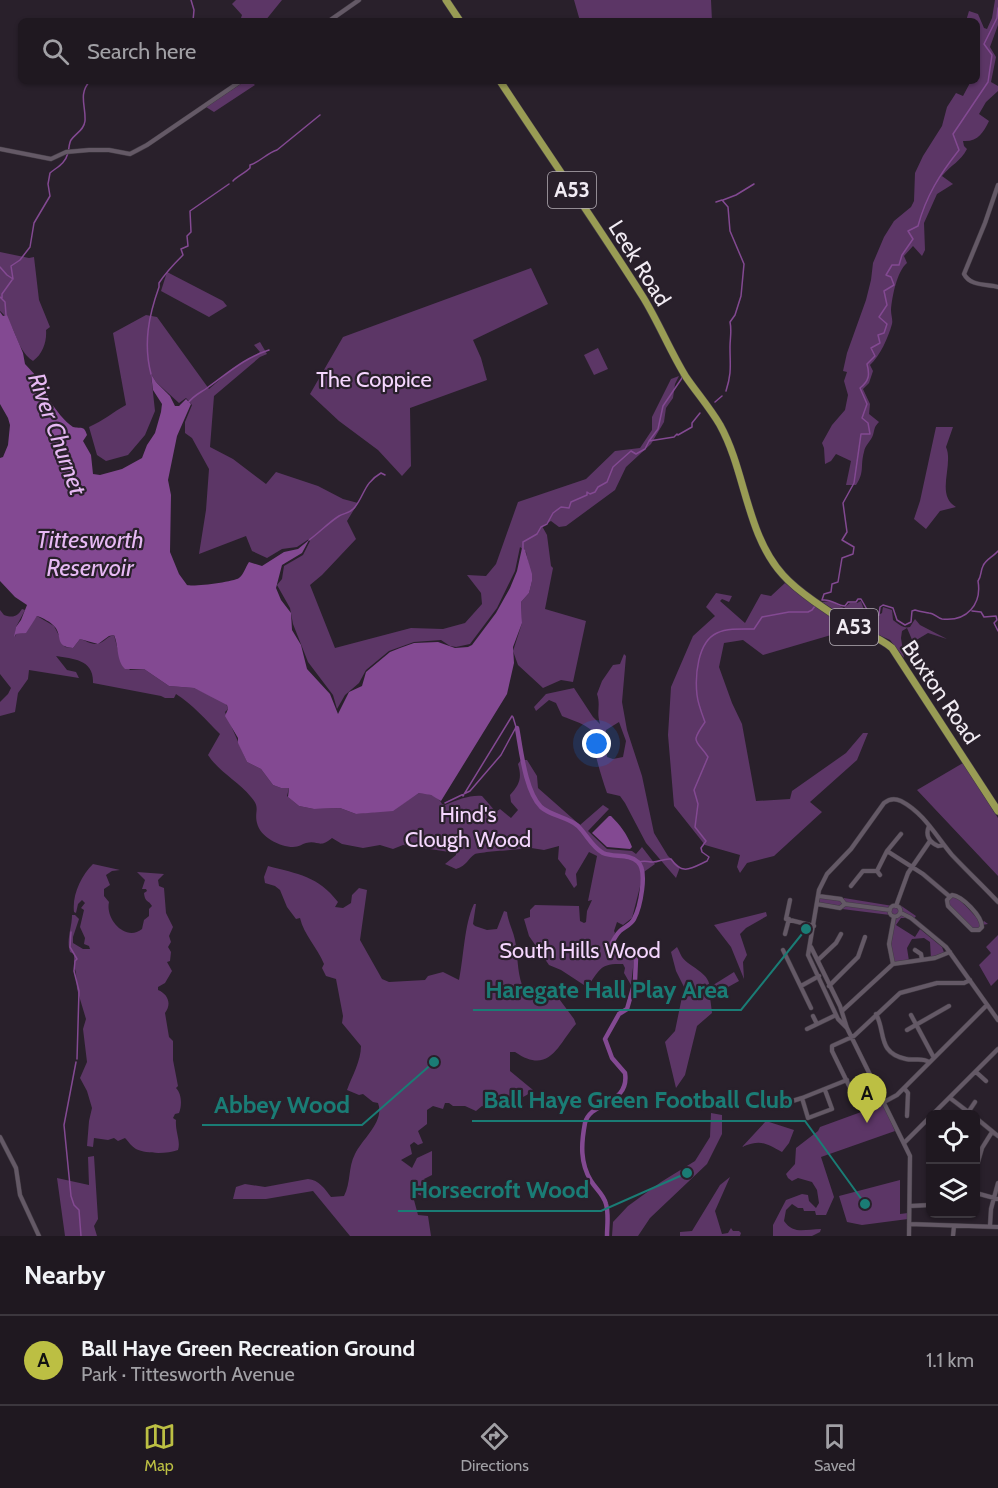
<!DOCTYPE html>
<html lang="en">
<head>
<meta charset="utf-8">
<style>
	body { margin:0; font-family:Cabin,sans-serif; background:#272129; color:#f1f3f6 }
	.controls { position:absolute; right:18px; bottom:18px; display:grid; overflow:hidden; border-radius:9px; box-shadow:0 2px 4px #0004 }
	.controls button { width:54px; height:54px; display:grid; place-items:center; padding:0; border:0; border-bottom:2px solid #3c373e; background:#1f1820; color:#f1f3f6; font:30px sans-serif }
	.you { position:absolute; left:597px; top:744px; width:21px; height:21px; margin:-15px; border:4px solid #fff; border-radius:50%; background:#1a73e8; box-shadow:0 0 0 9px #1a73e833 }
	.badge { display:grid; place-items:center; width:39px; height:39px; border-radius:50%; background:#bcbf43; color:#111; font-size:20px; font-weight:700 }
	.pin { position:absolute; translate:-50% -50px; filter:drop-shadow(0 2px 3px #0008) }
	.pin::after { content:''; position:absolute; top:32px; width:21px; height:18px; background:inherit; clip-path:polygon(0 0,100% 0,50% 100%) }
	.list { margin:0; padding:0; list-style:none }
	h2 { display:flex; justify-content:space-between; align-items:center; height:78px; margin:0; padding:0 24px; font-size:26px }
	h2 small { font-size:20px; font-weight:400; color:#a1a0a5 }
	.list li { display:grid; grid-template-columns:39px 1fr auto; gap:18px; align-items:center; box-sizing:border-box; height:90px; padding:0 24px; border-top:2px solid #3c373e }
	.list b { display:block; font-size:22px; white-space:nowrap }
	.list p { margin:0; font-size:20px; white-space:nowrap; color:#a1a0a5 }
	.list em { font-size:20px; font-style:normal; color:#a1a0a5 }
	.icon { flex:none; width:33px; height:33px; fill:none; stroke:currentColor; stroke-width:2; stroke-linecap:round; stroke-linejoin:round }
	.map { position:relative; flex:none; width:998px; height:1236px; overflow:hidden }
	.search { position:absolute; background:#1f1820; box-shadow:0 2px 4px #0004; left:18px; right:18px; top:18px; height:66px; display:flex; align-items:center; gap:15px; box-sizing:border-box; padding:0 21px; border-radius:9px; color:#a1a0a5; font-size:22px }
	.sheet { height:168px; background:#1f1820 }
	nav { display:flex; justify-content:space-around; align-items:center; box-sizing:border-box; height:84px; border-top:2px solid #3c373e; background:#1f1820; font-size:16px; color:#a1a0a5 }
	nav a { display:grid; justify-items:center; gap:3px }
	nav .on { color:#bcbf43 }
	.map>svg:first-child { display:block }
	.green { fill:#5c3666; fill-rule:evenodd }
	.water { fill:#834992 }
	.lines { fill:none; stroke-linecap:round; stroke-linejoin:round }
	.stream { stroke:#834992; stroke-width:1.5 }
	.river { stroke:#834992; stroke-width:4.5 }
	.minor-casing { stroke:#433c45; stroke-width:5 }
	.highway-casing { stroke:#433c45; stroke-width:8 }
	.minor { stroke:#645966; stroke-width:4 }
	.highway { stroke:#999c54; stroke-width:7 }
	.labels { text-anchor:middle; stroke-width:4.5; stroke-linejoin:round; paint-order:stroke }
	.shield { fill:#29202b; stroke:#b5aeb7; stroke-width:1.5 }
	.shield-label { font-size:21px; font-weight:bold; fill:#f1ebf3 }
	.street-label { font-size:22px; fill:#f1ebf3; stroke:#29202b }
	.park-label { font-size:22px; fill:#f5d6fe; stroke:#29202b }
	.water-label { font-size:24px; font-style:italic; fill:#e7b9f4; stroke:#29202b }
	.leader { fill:none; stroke:#1a7c75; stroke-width:2 }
	.callout-dot { fill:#1a7c75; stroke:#29202b; stroke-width:2 }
	.callout-label { font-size:24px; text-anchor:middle; font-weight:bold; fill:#1a7c75; stroke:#29202b; stroke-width:4.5; stroke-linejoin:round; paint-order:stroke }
</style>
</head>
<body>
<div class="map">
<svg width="998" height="1236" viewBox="0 0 998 1236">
	<rect width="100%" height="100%" fill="#29202b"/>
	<path class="green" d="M236,0H282L265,21H240L242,15L232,4Z
		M574,0H711L712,21H580Z
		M995,0H998V25L990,47L996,57L991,82L998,86V91L986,102L979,114L989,121C983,133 978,142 963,141L964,146L967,149C960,162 952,164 942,176L953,184L937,194L924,223L925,250L922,256L913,246L904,256L907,263C897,271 892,297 891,310C891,315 893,320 892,324C888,338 880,356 870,365L873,371L869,383L863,389L870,404L869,414L879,422C874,427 875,428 873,435C871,441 865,445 864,452C860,466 865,472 856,485H846L851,461L836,454L831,461L825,464L824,448L822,443L832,425L845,410L848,395L844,381L847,372L843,371L847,353L866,300L871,280L873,263L884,237L894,221L911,207L914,201L915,173L923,156L942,126L947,107L956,93L963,96L971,81H977V21H966L969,11L978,14L984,28L987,29L992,18Z
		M245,81H250L255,85L214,112L206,107Z
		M0,252L29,258L34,257L39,300L50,327L46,330C47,341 43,354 33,361C14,348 18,326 0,311Z
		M531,268L548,304L473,340L481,358L487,380L410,408L411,466L402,476L378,450L339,421L310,394L343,337Z
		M167,272L223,301L227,306L209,317L161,291Z
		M146,315L157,317L209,389L232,369L260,352L254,345L260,342L267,354L260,357L214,396L210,447L233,459L266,484L276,472L318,486L343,499L358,503L347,521L356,539L322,575L310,585L335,648L411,628L443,629L465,623L482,604L481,593L467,575L486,576L496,564L518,502L586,479L615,451L640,448L652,430V417L671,379L679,376L675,384L673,398L666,408L664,422L651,444L626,467L615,490L566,526L559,527L551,521L542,526L547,535L551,566L553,568L545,609L586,621L573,682L561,680L543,688L518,665L513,651L522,623L521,602L529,593L532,581L526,552L520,547L515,571L497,608L470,644L456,647L450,646L441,640L414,642L389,651L366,670L359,683L345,695L337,709L333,695L308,662L293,624L290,608L277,585L282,579L284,566L303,555L310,541L309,539L297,547L282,549L267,558L252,551L246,536L199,554L206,510L209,469L192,438L185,433V422L192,405L186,398L179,403L156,382L151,374L155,411L145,435L128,455L106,461L97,455L89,427C103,421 113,412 126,405L113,333Z
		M598,348L608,369L594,375L584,355Z
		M936,427H953L946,447C954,465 935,495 956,507L940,511L926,529L914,519L920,501Z
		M785,583L848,630L763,655L743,640L724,643L719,667L732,703L742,724L756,801L790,799L792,791L846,753L863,733H868L857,760L810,802L822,812L774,856L747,863L740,873L737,867L740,855L705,845L674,806L668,735L671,687L693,636L715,616L706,607L716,593L732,596L729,602L722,599L720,601L745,623L761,594L771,596Z
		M830,601L844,608L850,603H857L861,601L864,610L875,617L882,613L883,607L892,610L893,620C898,624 904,629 910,627L915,619L920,625L947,639L928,633L913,642L907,628L902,631L901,638L904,658L890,640L857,625L822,602Z
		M22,609L25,610L16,627L15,637L16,634L24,633L37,616L54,626L65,647L73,648L80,639C85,640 90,644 95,644C102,645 107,636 114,635L120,658L130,670L144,669L169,686L194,688L226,703L228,709L225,712L247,762L261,769L273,785L281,788H289L287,796L299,806L314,809L340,808L356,814L393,810L419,793C427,793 439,796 442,804L445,805C458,800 469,795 482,796L496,812L500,809L511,818L518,810L511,802L510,795C520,784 522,778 518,764L521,760H527L537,776L538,788L580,825L603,805L609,809L588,831L607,849L632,851L636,854L642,847L655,864L641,874L642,879L632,918L623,925L617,922L614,931L615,933L611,942L614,950L634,959L631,985L624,973L625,968L623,964C598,963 600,971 587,987L561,970L549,965L529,936L524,919L530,917V910L535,905L579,906L580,921L584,923L586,922L587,911L592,900L588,901L597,856L589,852L576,874L577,885L574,888L565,874L566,869L558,859L559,846L544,850L525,847L520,849C513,850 480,852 475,854C467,859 468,865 456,869L445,864L456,855V853L410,846L403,845L393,849L380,845L363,848L342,844L332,838C319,849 319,840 306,843C302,844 299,847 293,847C280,847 260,837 257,823C254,811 261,808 251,797C238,781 219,772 208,755L220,734C206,720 192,704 176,694L174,698H165L161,696L93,683C94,659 73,659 56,656L67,670L76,672L79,678L29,670L28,679L18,693L15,712L0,716V702L8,694L11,688L0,674V610L4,615C13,618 17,617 22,609Z
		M624,654L626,656L622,702L627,730L642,776L654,833L668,856L680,867L676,878L646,843L625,803L620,796L607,793C603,781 599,769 596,756C595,750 599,744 597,738C592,725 573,721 562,716L556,703L549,700L536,711L534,707L546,694L574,688L593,717L600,724C596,711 601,706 597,694L602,681L613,665L620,664ZM619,722L626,741L623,757L613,759L607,757L606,748L609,742L606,736V730Z
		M963,763L998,818V876L917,790Z
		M93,864L120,870L112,871L106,875L110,885L104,889V896L109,902C105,920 126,942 142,929L144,920L149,916V909L152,906C149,900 145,903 144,893L147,891L146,889H142L145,880L137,872L164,874L158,880L159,886L164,888L166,913L173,927L169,936L171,942L168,947L171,952L170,961L167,962L172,971L165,983L158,987V990C168,994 172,1004 165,1013L169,1037L173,1041V1060L178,1086L176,1088C182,1094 182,1106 179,1113L175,1114L173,1118L176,1120C175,1132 181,1141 178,1150C167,1154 147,1154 136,1149C131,1146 129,1142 125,1138L118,1141L114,1138L108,1140L94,1138L93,1147L87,1146L89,1121L92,1108L87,1091L80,1078L87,1062L83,1029L86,1019L77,989L76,973L74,965V954L70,952C66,939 72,928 72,915H75L79,919L73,937V943L83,949H90L89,946L84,944L85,938L80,927L84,910L81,908L85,903L82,900L78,904L76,913L74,912C72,895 81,876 93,864Z
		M268,866C298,874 318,876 338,902L335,907L343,908L351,903L352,895L359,888L367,890L360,940L382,979L389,982L425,980L428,976L443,972L459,980C464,956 464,925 474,904H476L473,924L475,926L487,930L497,929L504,911L507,912C508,922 513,930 515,940C518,956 517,970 522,985L551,988L574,1019L576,1024C558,1044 550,1076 515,1052H510V1071L533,1090C521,1102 503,1102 487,1108L482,1106L476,1111L465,1106H453L449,1103H445L443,1109L433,1106L427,1110V1124L418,1131L423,1143L418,1145L414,1142L410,1145L412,1154L401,1160L412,1168L417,1158L432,1151V1175L424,1179L429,1186L426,1194L422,1196L417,1194L414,1200L418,1215L428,1216L431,1236H350L313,1191L266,1199H233L236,1187L245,1184L265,1187L308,1179C319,1180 325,1189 331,1197L344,1196C351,1183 348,1167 355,1154C363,1138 385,1121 378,1103L373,1102L363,1094L359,1095L347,1090C352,1076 361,1061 361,1046L342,1023L343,1016L336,979L326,976L322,968L324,964C317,947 304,935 300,918L296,919L287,907L280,890L275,886L265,883L264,877Z
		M953,896L958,898L982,923L984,921L988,924L982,925L978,929H973L949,905V898Z
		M820,898L842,901L844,898L899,907L900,905L916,916L913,920L911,918H901L896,925L915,937L920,929L942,947L945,955L931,959L930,942L924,938L912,939L907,948L909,961L893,964C889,948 890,929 898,916L842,909V907L819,903Z
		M766,912L767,916L746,928L740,934L747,955L743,962L744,979L731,947L714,925Z
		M998,935V979L991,986L979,965L991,953L986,947Z
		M677,947C679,950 680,954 682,957C690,968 708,971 710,987L734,972L739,981L710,997L712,1013L697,1026L685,1075L676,1088L665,1042L675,1031L684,987L676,971L671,952Z
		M883,1104L895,1131L821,1157L834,1197L826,1215H816L815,1211H804L803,1208H798L792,1204L786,1210L784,1221C794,1235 805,1229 821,1229L820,1232L812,1236H773V1225L786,1200L802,1194L808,1195L809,1201L816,1208L819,1203L817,1190L812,1182L798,1178L792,1181L788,1178L786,1174L795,1164L796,1148L818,1131L820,1127Z
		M711,1113L722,1115V1134L707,1164L650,1218L638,1236H612L613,1222L628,1206L661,1182L695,1161L710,1137Z
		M766,1121L794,1130L789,1143L782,1152C765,1143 761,1139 742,1147Z
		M94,1156L98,1219L94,1226L97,1236H65L57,1178L89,1185L88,1157Z
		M730,1177L715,1211L722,1234L728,1233L731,1228L733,1231H739L741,1233L740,1236H680V1232L692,1231L720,1185Z
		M900,1180V1214L908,1213V1219L862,1225L847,1222L839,1196Z"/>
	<path class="water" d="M0,312L3,316L7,315L23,353L25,364L38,378L42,388C48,392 46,395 50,401C56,410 64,421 73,427C81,429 84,425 87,435L83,441L91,455L93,474L100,475L122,469L142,458L147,445L155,433L161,412L162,404L153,390L151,374L156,382L170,396L175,406H179L186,399L191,404L177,436L168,480L171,495L170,552L179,574L187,585C194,587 233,582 239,578C244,574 245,568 249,562L262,566L284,552L298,549L309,540L302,553L282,565L276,588L281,600L291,613L292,630L301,645L307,669L330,694L338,714L349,692L362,686L366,672L390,652L400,648L414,643L438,642L455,648L468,647L472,645L496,613L510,588L517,571L522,548L525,550L532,574V581L529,593L521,602L522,623L513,647L514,663L507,694L441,801L431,795L419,793L393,811L356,814L340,808L314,809L299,806L288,797L289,788H281L273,785L261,769L247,762L238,743V738L225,716L228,709L227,705L194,688L169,686L144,669H125C116,660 119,646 114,635L109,636L98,644L80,639L73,648C54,646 63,637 55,627C51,622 43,618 37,616L26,633L16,634L14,637L16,627L21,620L27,605L15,597L0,581V458L3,457L8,445L10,425L8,418L0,404Z
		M609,816H611C620,825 627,834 632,847L630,849L607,847L592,833Z"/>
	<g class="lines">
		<path class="stream" d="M191,0L194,10L193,21
			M233,181C236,177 245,173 250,168V165C260,162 267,153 277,150L320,115
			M723,200L736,195L754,184
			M716,202L722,200L728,207L730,231L744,264L741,296L735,315L730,322C732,331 730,338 730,347C730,366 732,372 726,391
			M0,267L7,275L13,279L11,266L20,260L30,247L34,223L50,196L48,184L50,173C57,167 65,164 68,153C69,149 69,143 71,140C76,133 84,130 85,121C86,106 78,94 90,81
			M0,297L5,302L6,315
			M2,298V294L12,280
			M151,374C143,343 149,315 159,287V283C166,272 175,263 183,255L181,249L188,246L187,236L191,232L190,211L229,184
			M681,374L682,378L663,406L658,429L649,441L674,437L677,434L678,435L692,427V423L700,413
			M715,402L722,396
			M188,403C194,395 200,393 207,388C228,373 244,358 269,350
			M309,540C319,533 328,523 339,516C344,513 351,513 355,507C365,494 364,483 381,473L385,475
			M523,549V542L537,534L541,527L547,524L553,513L561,507L569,508L571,502L587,495V492L590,494L595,492L598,487L607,482L613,467L631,451L636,454L645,449L649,441
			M822,600L824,594L831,592L832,584L838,582L842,558L853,554L854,547L842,540L847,532L843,503L854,483L861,434H870L868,423L862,418L867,404L860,388C869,381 870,375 867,364L875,356L871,348L880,343L878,335L884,333L887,324L879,317L887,305L884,291L894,285L891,277L886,275L892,265H899L902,255L913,239L908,231L918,226C926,196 940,174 959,150L953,134L988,82L992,55L984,44L997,18L998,8
			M823,600C832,599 837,606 845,606L848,602H856L858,599H861L869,613L876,616L879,615L880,607L883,605L893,608L897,620L905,625L911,622L912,611L915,610C921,612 924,612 929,613C934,613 937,618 942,619C967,622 982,604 978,581C982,575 980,572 983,566C985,560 994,556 998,551
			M972,611L981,612L984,617L996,616L997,620L994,623L998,631
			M513,717L516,727
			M463,796L512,716
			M445,803L470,791L501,755L515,729
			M639,862C645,860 647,862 653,862C659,862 664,858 671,859C682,876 692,868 707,861L709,857L702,852L701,848L706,841L695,827L698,804L694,790L708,757C697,739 689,745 705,722C702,714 698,704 697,695C695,677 697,642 717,633C728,628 742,629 754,629L762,617L789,612H808L812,610L815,606
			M71,932L70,947L77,959L75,961L74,971L79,991L77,1059
			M76,1062L64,1125L71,1196L74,1205L79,1210L81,1236"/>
		<path class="river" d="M517,728C521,749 525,791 541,807C551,816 568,817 578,826C587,835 592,847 603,853C614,858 629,853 638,862C648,871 640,908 634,919C631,925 624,927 620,931C617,934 614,939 612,943L614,950L636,958L635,981L627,1009L619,1014L605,1039L612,1058L625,1073C630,1105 590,1101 585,1123C581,1144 580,1163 591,1181C596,1189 604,1195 606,1204C609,1215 607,1225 607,1236"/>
		<defs>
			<path id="minor" d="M329,21L359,0
				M0,149L51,159L66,152L89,150H109L130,154L147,145L241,81
				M998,185L985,223L964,274C970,286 986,284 998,287
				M929,826C925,835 929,842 938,846L944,845
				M887,851L923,874L949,896
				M880,875L877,871L887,851L901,834
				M851,886L863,871H877
				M952,895C962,896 982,916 982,927L979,930H972L948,906L947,900Z
				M790,900L786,919L814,926
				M817,904L840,908L845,904L841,899L818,896
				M845,904L890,910
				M889.5 911a5.5 5.5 0 1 1 11 0a5.5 5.5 0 1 1-11 0Z
				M896,906L908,873L930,841
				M901,913L911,918L946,947L998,1020
				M785,934L789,919
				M811,947L840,1006L847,1028L910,1156L909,1236
				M783,950L811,1008
				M915,950L921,954L922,960
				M818,960L836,943L841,934
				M893,964L889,944L894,917
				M801,986L819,976
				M829,986L858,957L865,937
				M842,1011L893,964L935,958L950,952
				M876,1014C886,1032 877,1053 906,1059C914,1061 922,1057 929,1062
				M911,1015L934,1058
				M813,1016L817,1024
				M847,1028L838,1019L808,955L819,890L827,874L851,849L884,803C889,799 895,798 901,801C924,813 936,836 952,855C967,871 983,886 998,902
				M807,1029L836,1015
				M907,1030L949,1006
				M976,1072L986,1081
				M904,1088L908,1093L907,1116
				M825,1090L832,1109L808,1118L802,1098L847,1080
				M879,1092L860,1101L856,1100L832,1051V1046L854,1036L900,993L937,983H964L970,980
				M950,1098L971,1114
				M776,1099L786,1103L802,1098
				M884,1102L897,1095L987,1005
				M933,1114L998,1049
				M967,1114L975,1102
				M976,1118L998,1136
				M0,1137L16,1168L20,1195L39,1236
				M904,1143L930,1117
				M976,1169L982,1148L992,1132
				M976,1193L998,1199
				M910,1206L930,1205
				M909,1224L998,1227
				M990,1226L991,1209L998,1183
				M953,1236L954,1226"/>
			<path id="highway" d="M446,0L460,21
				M500,81C547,153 597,224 643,297C659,323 670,351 686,377C697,393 710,408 720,425C746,472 746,534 783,575C797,591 830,613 849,624C863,632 879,637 892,648L998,811"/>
		</defs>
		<use href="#minor" class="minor-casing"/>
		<use href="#highway" class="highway-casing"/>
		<use href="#minor" class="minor"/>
		<use href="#highway" class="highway"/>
	</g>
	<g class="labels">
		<g class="shield">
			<rect x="548" y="172" width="48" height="36" rx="4.5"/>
			<rect x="830" y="609" width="48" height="36" rx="4.5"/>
		</g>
		<g class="shield-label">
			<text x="572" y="197">A53</text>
			<text x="854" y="634">A53</text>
		</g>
		<g class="street-label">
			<text transform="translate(640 263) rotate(58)" y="8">Leek Road</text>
			<text transform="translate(941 692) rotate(56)" y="8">Buxton Road</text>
		</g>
		<g class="park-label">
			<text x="374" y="387">The Coppice</text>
			<text x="468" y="822">Hind's<tspan x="468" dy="25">Clough Wood</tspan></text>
			<text x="580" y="958">South Hills Wood</text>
		</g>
		<g class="water-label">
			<text transform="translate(57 434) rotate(70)" y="8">River Churnet</text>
			<text x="90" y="548">Tittesworth<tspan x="90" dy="28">Reservoir</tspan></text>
		</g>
	</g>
	<path class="leader" d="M806 929L741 1010H473M865 1204L805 1121H472M434 1062L362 1125H202M687 1173L601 1211H398"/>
	<g class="callout-dot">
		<circle cx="806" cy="929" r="6"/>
		<circle cx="865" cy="1204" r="6"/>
		<circle cx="434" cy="1062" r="6"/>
		<circle cx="687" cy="1173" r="6"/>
	</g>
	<g class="callout-label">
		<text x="607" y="998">Haregate Hall Play Area</text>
		<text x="638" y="1108">Ball Haye Green Football Club</text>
		<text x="282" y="1113">Abbey Wood</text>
		<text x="500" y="1198">Horsecroft Wood</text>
	</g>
</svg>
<div class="controls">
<button><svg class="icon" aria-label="locate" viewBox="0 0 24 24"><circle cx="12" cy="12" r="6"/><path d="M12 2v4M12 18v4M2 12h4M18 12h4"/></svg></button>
<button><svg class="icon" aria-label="layers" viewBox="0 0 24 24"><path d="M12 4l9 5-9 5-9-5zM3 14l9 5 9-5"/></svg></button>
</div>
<div class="you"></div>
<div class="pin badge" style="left:867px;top:1123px">A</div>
<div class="search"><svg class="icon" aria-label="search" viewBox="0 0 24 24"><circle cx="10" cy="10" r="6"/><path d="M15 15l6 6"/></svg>Search here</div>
</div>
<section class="sheet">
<h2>Nearby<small></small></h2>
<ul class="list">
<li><span class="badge">A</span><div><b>Ball Haye Green Recreation Ground</b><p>Park · Tittesworth Avenue</p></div><em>1.1 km</em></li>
</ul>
</section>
<nav>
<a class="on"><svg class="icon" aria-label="map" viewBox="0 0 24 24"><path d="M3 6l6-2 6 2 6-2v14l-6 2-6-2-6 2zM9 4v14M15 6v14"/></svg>Map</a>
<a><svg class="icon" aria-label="directions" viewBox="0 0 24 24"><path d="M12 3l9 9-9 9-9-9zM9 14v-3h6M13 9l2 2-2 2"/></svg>Directions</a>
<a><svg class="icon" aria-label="saved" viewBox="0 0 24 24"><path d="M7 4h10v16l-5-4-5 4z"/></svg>Saved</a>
</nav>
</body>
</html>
